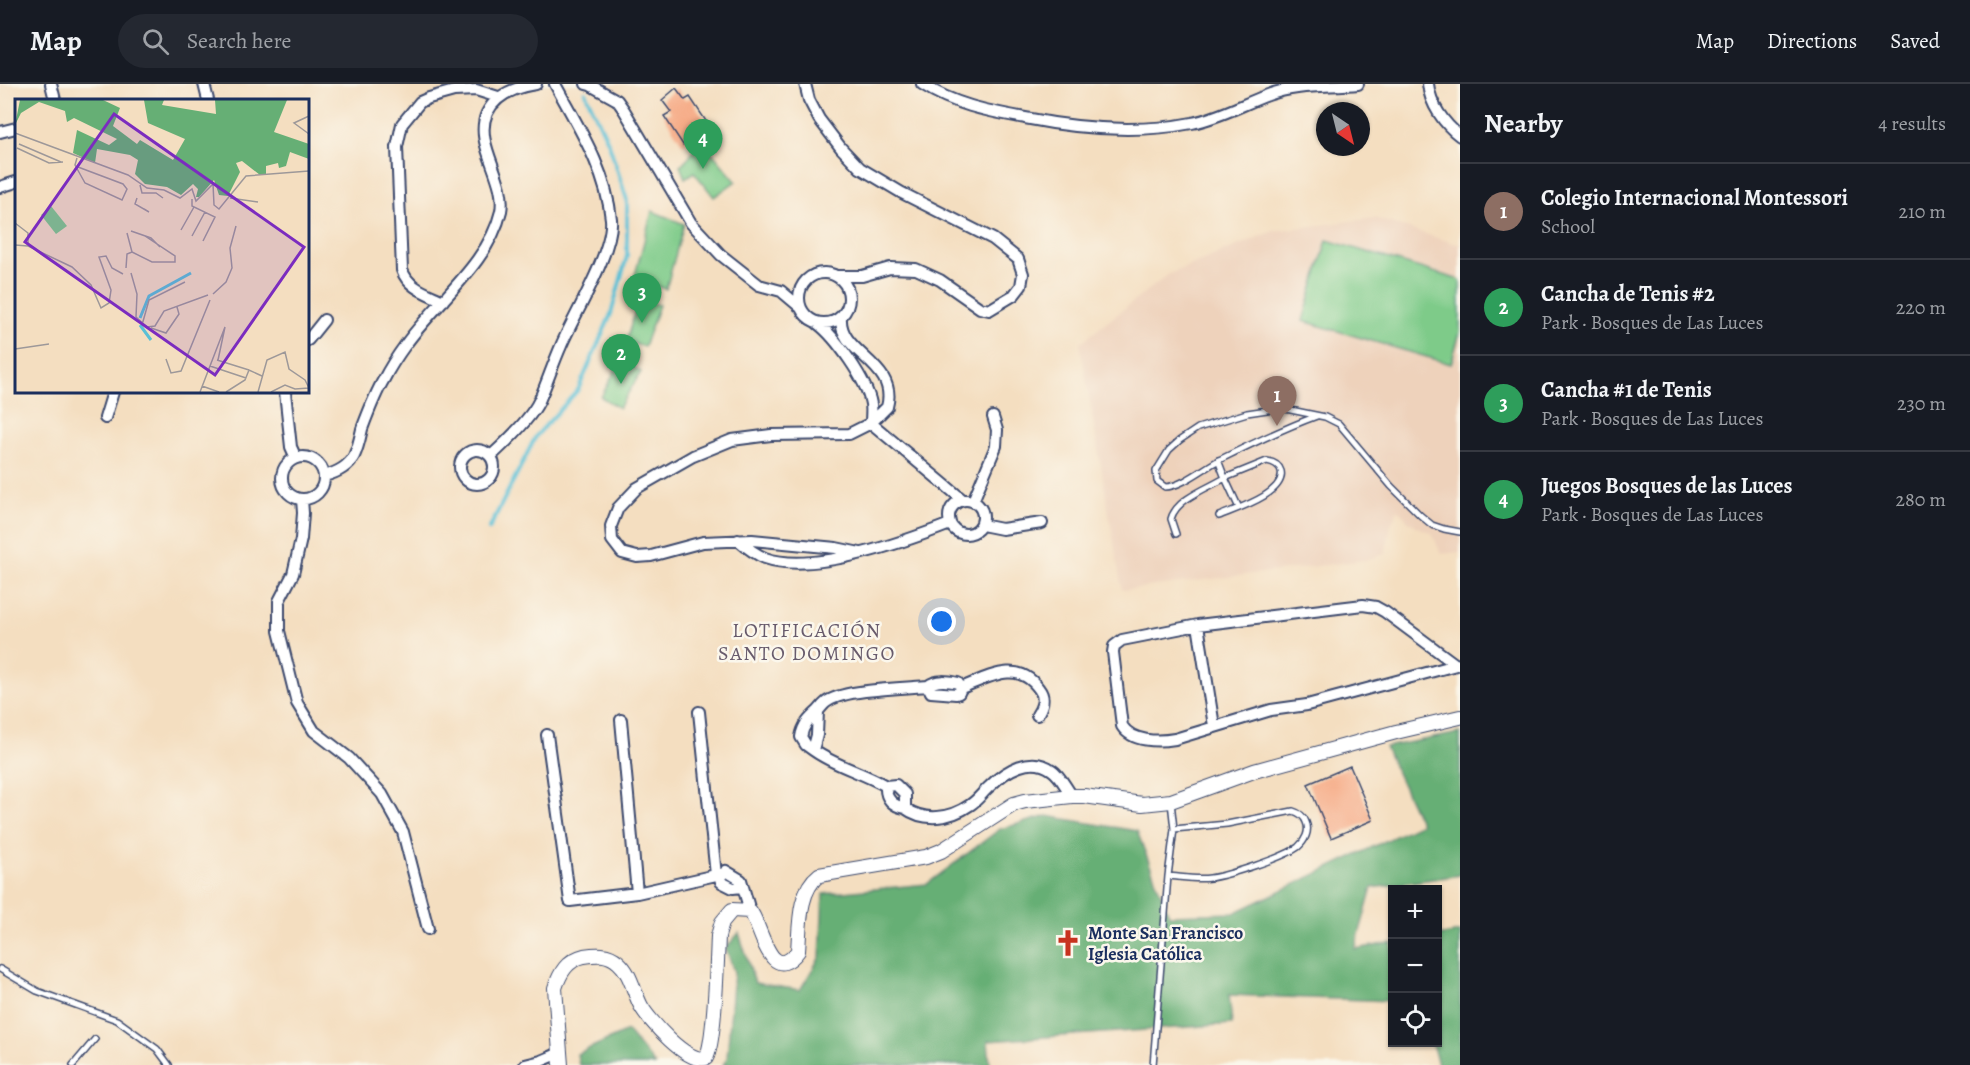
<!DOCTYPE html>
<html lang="en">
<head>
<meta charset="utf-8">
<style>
	body { margin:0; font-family:Alegreya,serif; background:#242831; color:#f1f3f6 }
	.controls { position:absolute; right:18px; bottom:18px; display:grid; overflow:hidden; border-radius:0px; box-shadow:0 2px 4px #0004 }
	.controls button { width:54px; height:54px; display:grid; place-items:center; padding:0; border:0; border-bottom:2px solid #363941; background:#171b24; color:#f1f3f6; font:30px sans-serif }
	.compass { position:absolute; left:1316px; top:18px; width:54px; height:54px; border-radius:50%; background:#171b24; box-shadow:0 2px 4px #0004; rotate:145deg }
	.you { position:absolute; left:942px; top:538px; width:21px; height:21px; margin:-15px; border:4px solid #fff; border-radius:50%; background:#1a73e8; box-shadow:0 0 0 9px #1a73e833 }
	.badge { display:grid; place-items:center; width:39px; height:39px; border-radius:50%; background:#c8321e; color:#fff; font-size:20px; font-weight:700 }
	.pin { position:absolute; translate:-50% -50px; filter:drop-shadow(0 2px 3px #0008) }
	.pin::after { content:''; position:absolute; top:32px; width:21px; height:18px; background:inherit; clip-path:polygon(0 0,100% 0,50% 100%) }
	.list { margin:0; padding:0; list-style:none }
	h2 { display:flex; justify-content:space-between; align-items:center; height:78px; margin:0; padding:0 24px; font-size:26px }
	h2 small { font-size:20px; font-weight:400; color:#9ea1a6 }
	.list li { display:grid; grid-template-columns:39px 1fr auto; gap:18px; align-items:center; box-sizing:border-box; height:96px; padding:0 24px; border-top:2px solid #363941 }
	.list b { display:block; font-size:22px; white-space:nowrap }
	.list p { margin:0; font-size:20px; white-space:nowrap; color:#9ea1a6 }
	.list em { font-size:20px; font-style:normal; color:#9ea1a6 }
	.icon { flex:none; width:33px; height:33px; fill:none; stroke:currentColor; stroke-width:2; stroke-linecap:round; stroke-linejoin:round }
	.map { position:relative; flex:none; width:1460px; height:981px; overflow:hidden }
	header { display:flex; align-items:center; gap:36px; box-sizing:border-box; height:84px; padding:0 30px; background:#171b24; border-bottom:2px solid #363941 }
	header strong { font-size:28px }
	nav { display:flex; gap:33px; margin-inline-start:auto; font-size:21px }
	.search { width:420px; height:54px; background:#242831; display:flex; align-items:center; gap:15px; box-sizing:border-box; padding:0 21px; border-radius:33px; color:#9ea1a6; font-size:22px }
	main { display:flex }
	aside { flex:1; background:#171b24 }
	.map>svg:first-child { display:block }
	.built { fill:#eed2bb }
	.green { fill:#7ecb89; stroke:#4c7d74; stroke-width:1.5 }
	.forest { fill:#66af75; stroke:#406f6a; stroke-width:1.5 }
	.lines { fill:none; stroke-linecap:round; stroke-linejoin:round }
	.stream { stroke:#59c0d6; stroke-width:4 }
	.building { fill:#f6ac87 }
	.service-casing { stroke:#3c496d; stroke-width:8 }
	.minor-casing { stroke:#3c496d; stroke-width:14 }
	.secondary-casing { stroke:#3c496d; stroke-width:16 }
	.service { stroke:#fff; stroke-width:5 }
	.minor { stroke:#fff; stroke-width:10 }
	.secondary { stroke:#fff; stroke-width:14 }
	.labels { text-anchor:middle; stroke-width:5; stroke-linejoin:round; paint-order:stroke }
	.poi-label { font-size:18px; font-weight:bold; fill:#1b2f5e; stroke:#fbf7ec; text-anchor:start }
	.neighbourhood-label { font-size:20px; letter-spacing:1.5px; fill:#685b6c; stroke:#fbf7ec }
	.inset-river { fill:none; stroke:#59c0d6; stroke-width:3 }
	.inset-road { fill:none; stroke:#9d9899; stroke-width:1.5 }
	.view { fill:#7b2cbf; fill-opacity:0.15; stroke:#7b2cbf; stroke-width:3 }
	.inset-edge { fill:none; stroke:#1b2f5e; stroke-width:3 }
</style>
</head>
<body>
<header>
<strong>Map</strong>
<div class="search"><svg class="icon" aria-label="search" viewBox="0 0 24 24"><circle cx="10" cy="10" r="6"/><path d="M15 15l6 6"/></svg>Search here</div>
<nav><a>Map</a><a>Directions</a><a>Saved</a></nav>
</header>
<main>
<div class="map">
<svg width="1460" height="981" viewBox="0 0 1460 981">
	<rect width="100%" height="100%" fill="#fbf7ec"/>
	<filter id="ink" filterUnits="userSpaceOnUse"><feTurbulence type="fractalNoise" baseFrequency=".0167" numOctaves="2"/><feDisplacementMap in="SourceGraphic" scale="12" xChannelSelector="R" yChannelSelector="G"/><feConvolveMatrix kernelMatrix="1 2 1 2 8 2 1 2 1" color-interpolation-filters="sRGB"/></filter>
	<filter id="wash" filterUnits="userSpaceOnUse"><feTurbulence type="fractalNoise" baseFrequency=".008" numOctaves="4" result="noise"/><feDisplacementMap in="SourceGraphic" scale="24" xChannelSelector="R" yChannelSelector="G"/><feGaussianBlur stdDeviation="1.35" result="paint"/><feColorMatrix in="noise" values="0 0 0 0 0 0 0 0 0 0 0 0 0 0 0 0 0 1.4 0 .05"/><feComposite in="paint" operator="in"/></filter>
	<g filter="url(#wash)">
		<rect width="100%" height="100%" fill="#f4dec0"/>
		<path class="built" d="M1375,134L1460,161V468L1441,470L1432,449L1419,444L1407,436L1398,425L1391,440L1385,470L1366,476L1122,506L1080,259L1169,190L1273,147Z"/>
		<path class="green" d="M703,58L736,97L714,113L694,88L685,94L680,82Z
			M652,127L684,140L666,205L634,195Z
			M1327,156L1460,196V248L1451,280L1303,237Z
			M639,215L659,221L644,263L626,257Z
			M621,276L641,288L619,324L601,313Z"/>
		<path class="forest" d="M1460,649V791L1372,804L1355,865L1392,859V917L1229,911L1232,940L988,957L990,981H723L727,974L734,888L726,864L739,849L755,899L800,906L820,873L823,810L927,800L1000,745L1047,732L1137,747L1169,831L1234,829L1421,740L1385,663Z
			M1460,848V981H1438L1432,959L1438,958V852Z
			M627,947L655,981H579L577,970Z"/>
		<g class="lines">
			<path class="stream" d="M489,445L536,352L578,306L611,230L627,172V116L609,60L585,8"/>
		</g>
		<g id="blocks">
			<path class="building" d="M676,4L685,16L690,13L708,40L683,61L664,32L671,28L662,16Z
				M1350,682L1373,736L1331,754L1308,700Z"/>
		</g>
	</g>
	<g filter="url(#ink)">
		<use href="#blocks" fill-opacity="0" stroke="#3c496d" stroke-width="1.5"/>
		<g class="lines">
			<defs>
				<path id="service" d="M1317,332C1284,344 1251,360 1219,376C1204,384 1181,403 1165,403L1157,397L1156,387L1169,366L1180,356L1198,344L1247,329L1281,324L1325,333L1339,340L1391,402L1420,431L1432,441L1444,445L1460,448
					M1218,376L1225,394L1267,377C1273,378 1279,380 1281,387C1286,410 1235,425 1219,432
					M1176,450L1171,435C1176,415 1208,404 1225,394L1239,424
					M1168,792C1182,793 1196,796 1210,794C1229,791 1283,774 1298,763C1305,757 1310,747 1306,738C1304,732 1300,729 1293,727L1227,740L1174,745
					M0,885L37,907L117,936L157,965L169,981
					M73,981L95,955
					M1153,981L1168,792L1174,745L1171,718"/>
				<path id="minor" d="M51,0L55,16
					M204,0L208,16
					M586,0L590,1L617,16L624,26L691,139L721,171L759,201L781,207L800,223
					M805,0L809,16L819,35L841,64L860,84L902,109L993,155L1018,175L1023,190L1021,202L1014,211L989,226L980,224L940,196L916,185L890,184L862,192H837
					M922,0C954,21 988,27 1025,34C1080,45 1136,50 1192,39C1219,34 1243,20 1268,11C1297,0 1328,3 1358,0
					M1428,0C1430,20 1444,40 1460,52
					M0,48L16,44
					M0,103L16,98
					M799 214a25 25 0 1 1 50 0a25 25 0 1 1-50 0Z
					M443,217C427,209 408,204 402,186L397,63L402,40L420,18L429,14L454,7L476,6L498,13
					M841,233C838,270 899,279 887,323L871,339L849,350L771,351L732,356L693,372L637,404L618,424L611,442L612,456L622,469L637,473L651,472L703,458L752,456L836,464L860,469
					M817,239C836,253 867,297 871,320C872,326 871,333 871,339
					M308,256L324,236
					M285,308L291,363L296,374
					M105,334L113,308
					M871,339L963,416
					M460 383a17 17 0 1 1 34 0a17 17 0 1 1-34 0Z
					M491,372C504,360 531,334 539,317C547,299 553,280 561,262C574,231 614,166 611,135C606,85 578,43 555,0
					M282 394a21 21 0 1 1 42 0a21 21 0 1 1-42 0Z
					M324,392C336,389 348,383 354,372C358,364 360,354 362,345C368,329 375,310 384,295C390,283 398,271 406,260C436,218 489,179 501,127C507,94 473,60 487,29C496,10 516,3 536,0
					M302,415L303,429L301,455L293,490L279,517V547L297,619L314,647L349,674L382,710L403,748L428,845
					M949 433a17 17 0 1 1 34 0a17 17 0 1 1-34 0Z
					M973,417L996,362L997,346L993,333
					M982,441L1002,445L1042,439
					M738,456C746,463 755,470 765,474C813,491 904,458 950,440
					M1198,541L1214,642
					M1455,580L1385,528L1376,523L1363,521L1198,541L1122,556L1114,562L1113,568L1122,642C1132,658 1158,658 1175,655L1271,626L1307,621L1460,580
					M961,604L958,599C948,597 936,595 928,602L931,608L956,610L959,609L961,604C987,594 1018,574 1039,605C1046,614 1042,623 1037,631
					M818,627C821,624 824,619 828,617C846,605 906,604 928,602
					M818,627L817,651L813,666L806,661L801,653C803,641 809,635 818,627Z
					M699,628L716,791
					M621,636L637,809
					M547,651L570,817L637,809L716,791L720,793L721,798L733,804L742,803
					M813,666C835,682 862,688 886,702
					M896,701L905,710V724C893,722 885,715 886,702Z
					M905,724C924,738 950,735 970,721C978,716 983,708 990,702C1006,686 1031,671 1052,686C1060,691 1066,704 1072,712
					M720,793L726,787L741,796L750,827
					M525,981L541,977L560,969"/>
				<path id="secondary" d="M561,981L555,904C560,889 567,876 584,872C596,870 608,869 618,878C631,889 633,907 641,922C648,935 688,981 706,974C715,959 717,874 718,852L722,838L732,826L750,827C761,840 770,904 798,867C800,842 798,807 819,791L926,773L941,767L1014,720L1025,717L1072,712H1084L1142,720L1171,717L1254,687L1396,648L1460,633"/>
			</defs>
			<use href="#service" class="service-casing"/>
			<use href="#minor" class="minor-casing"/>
			<use href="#secondary" class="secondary-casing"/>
			<use href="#service" class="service"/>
			<use href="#minor" class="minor"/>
			<use href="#secondary" class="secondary"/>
		</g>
	</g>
	<defs>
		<symbol id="church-bare" viewBox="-9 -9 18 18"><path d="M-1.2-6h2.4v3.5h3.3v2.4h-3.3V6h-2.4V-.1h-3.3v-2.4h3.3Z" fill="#c8321e" stroke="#fbf7ec" stroke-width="2.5" paint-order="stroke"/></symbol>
	</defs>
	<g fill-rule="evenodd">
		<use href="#church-bare" x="1049" y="840" width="38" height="38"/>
	</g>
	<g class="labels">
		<g class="poi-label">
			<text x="1088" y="855">Monte San Francisco<tspan x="1088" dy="21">Iglesia Católica</tspan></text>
		</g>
		<g class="neighbourhood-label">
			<text x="807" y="553">LOTIFICACIÓN<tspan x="807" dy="23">SANTO DOMINGO</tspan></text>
		</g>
	</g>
	<g transform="translate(15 15)">
		<rect width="294" height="294" fill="#f4dec0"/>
		<path d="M36,107L52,127L41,135L26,116Z" fill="#7ecb89"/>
		<path d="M5,1H88L105,9L98,27L122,45L125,41L158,61L170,40L133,24L129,1H149L147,6L201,15L200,1H272L259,33L294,45V60L275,53L271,67L264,69L263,64L251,67V76H245L227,62L221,64L225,73L213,97L204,96L199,81L184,98H181L183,90L178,85L166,96L152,88L130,85L120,75L123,61L115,56L82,50L80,64L58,54L62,31L94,46L102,40L59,19L52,23L50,12L24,3L6,14L0,26Z" fill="#66af75"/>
		<path class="inset-river" d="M125,219L134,197L176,174M125,226L136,241"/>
		<path class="inset-road" d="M294,17L279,24L294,35M0,34L113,76L132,89L149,91L165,99L177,90L181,102L198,85L199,106L204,110L231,77L294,72M4,45L46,63M2,49L34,64L48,63M62,59L60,66L70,84L107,101L112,90L108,85L63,68M125,86L127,94H141L148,99M122,99L120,105L134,113L129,110M215,99L243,103M177,100V107L200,118L188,142M0,124L13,134V147M166,131L179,108M116,132L136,139L145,148M112,134L117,153M177,137L190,113M0,146L13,147L57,168L76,186L86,209L94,204L96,191L84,158L91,157L97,169L108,175M117,153L137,163H160V157L130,137M111,169L112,155L117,153M116,174L122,195L121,218L132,228L140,227L149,212L193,196M198,195L211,183L217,169L215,149L221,127M127,226L134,201L170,183M136,229L151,234L164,215L162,208M0,250L34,245M151,260L156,274L166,272L195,201M202,261L234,271M195,267L231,279M187,287L204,293M185,293L210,228L203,261M211,293L230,281L234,271L247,277M243,293L252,261L270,253L274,270L290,281L294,289M256,293L270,286L280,290L294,289"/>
		<path class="view" d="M99,15L289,148L200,276L10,143Z"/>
		<rect width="294" height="294" class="inset-edge"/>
	</g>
</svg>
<div class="controls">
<button>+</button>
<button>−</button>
<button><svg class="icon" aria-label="locate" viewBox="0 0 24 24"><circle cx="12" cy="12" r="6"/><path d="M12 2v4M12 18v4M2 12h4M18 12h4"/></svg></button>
</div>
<svg class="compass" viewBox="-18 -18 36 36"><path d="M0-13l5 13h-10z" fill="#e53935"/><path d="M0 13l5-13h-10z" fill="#9ea1a6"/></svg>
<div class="you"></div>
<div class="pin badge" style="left:1277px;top:342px;background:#8d6e63">1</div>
<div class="pin badge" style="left:621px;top:300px;background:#2e9e5b">2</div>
<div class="pin badge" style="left:642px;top:239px;background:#2e9e5b">3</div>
<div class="pin badge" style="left:703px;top:85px;background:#2e9e5b">4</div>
</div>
<aside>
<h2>Nearby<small>4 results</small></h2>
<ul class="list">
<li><span class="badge" style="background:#8d6e63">1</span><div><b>Colegio Internacional Montessori</b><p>School</p></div><em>210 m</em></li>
<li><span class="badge" style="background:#2e9e5b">2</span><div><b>Cancha de Tenis #2</b><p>Park · Bosques de Las Luces</p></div><em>220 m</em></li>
<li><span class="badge" style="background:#2e9e5b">3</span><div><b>Cancha #1 de Tenis</b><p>Park · Bosques de Las Luces</p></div><em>230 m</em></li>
<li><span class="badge" style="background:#2e9e5b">4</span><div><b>Juegos Bosques de las Luces</b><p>Park · Bosques de Las Luces</p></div><em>280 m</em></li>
</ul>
</aside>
</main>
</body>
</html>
